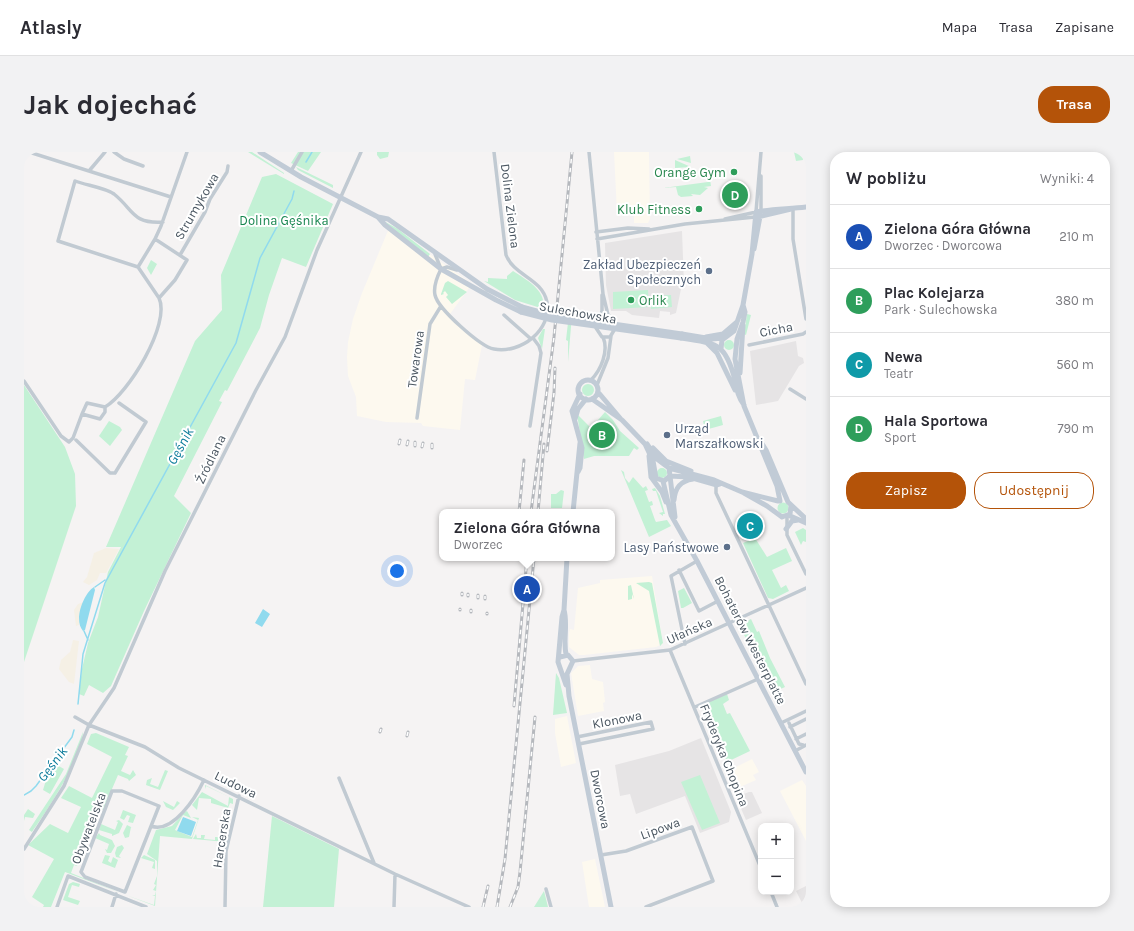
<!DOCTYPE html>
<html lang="pl">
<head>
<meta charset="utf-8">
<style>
	body { margin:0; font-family:Karla,sans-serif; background:#f2f2f3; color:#2b2b33 }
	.controls { position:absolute; right:12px; bottom:12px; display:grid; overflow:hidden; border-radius:8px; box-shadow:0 2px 10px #0003 }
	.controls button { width:36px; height:36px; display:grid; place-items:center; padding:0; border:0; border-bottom:1px solid #e1e1e2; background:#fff; color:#2b2b33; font:20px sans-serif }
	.you { position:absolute; left:373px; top:419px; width:14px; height:14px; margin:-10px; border:3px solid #fff; border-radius:50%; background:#1a73e8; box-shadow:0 0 0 6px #1a73e833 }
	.badge { display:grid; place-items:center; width:26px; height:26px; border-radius:50%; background:#b45309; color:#fff; font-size:13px; font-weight:700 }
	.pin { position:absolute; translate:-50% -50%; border:2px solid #fff; box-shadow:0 1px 4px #0006 }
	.popup { position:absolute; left:415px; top:357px; width:176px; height:52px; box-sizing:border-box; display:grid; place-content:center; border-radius:8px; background:#fff; filter:drop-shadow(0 1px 3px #0005); font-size:13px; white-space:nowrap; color:#7c7c81 }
	.popup b { font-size:15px; color:#2b2b33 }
	.popup::after { content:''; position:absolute; left:50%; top:100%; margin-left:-8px; border:8px solid transparent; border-top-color:#fff }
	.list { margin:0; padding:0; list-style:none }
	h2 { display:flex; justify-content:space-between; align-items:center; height:52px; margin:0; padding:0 16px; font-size:17px }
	h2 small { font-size:13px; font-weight:400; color:#7c7c81 }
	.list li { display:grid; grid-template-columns:26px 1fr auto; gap:12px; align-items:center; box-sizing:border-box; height:64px; padding:0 16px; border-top:1px solid #e1e1e2 }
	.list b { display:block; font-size:15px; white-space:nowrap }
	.list p { margin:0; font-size:13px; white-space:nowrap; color:#7c7c81 }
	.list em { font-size:13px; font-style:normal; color:#7c7c81 }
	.actions { display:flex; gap:8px; padding:12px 16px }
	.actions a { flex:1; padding:9px 0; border:1px solid #b45309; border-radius:16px; text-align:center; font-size:14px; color:#b45309 }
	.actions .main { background:#b45309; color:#fff }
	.map { position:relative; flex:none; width:782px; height:755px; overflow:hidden; border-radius:16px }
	header { display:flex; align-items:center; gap:24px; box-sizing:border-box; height:56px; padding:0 20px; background:#fff; border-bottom:1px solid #e1e1e2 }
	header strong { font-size:19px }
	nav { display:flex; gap:22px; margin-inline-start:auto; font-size:14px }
	.intro { display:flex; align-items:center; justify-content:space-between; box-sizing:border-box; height:96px; padding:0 24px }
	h1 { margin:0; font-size:28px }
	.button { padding:10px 18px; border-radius:16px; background:#b45309; color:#fff; font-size:14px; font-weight:700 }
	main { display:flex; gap:24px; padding:0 24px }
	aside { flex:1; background:#fff; border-radius:16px; box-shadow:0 2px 10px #0003 }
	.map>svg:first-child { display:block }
	.commercial { fill:#fdf9ef }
	.education { fill:#e6e4e5 }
	.green { fill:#c3f1d5 }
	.sand { fill:#f5f0e5 }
	.water { fill:#90daee }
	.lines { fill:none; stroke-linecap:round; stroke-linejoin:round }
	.stream { stroke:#90daee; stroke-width:1.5 }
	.street { stroke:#c1cad2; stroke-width:3.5 }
	.secondary { stroke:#c1cbd6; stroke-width:5 }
	.rail-casing { stroke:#b5b8bd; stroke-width:3 }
	.rail { stroke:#fff; stroke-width:1.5; stroke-dasharray:4.5; stroke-linecap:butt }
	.secondary-bridge { stroke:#c1cbd6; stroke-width:5 }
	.leisure-dot { fill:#2e9e5b; stroke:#fff; stroke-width:1.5 }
	.service-dot { fill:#5c6f8a; stroke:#fff; stroke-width:1.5 }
	.labels { text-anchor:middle; stroke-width:4; stroke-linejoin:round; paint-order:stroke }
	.leisure-label { font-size:13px; fill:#27864d; stroke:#fff; text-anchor:end }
	.street-label { font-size:13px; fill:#4a5661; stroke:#fff }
	.park-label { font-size:13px; fill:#17864f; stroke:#fff }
	.service-label { font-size:13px; fill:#4e5e75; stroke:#fff; text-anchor:end }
	.water-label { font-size:14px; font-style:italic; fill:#0c7c9b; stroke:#fff }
</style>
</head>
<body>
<header>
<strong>Atlasly</strong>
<nav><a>Mapa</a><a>Trasa</a><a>Zapisane</a></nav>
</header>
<div class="intro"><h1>Jak dojechać</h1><a class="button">Trasa</a></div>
<main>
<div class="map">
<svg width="782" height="755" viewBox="0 0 782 755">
	<rect width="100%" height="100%" fill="#f5f3f3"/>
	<path class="commercial" d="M590,0H625L626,67L624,71H610V61H593Z
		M366,74L448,132L426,162L458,193L451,228L441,227L436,278L399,274L397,271L362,270L333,264L332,245L324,224L323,205L324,190L329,167L338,141Z
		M628,424L639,492L632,495L560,503H555L545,495V481L546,477L550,478L554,436L576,431V428Z
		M566,513L568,527L579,530L581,550L579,551L580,559L554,564L547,521L554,514Z
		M543,564L552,611L537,615L531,581V567Z
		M728,607L735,620L729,623L732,628L709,638L702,622L704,619Z
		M778,628L782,634V689L756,639Z
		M571,707L581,755H565L558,710Z"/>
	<path class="education" d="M658,79L660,132L657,137L652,161L646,163V160L636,159L635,166L608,163L602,159H587L582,133L581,91Z
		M772,189L774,204L779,206L780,211L775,214L754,249L732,253L726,199Z
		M677,586L707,660L705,670L676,681L661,644L612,662L606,642L596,644L591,613L645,599Z
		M725,640H728L738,661L722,668L712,645Z
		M782,734V755H780L772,739Z"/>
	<path class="green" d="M224,0H228L260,21V22Z
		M274,0H297L284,19L267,11Z
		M365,0L364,5L356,7L353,3V0Z
		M770,0H778L779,8L772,9Z
		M666,4L667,11L653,7Z
		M651,8L667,15L651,16Z
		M272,15L309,33V36L274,18Z
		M252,22L309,52L282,115L258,106L245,143L236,176L203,239L201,238L195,249L198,250L150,344L167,361L120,459L87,534L79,541L65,533L60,544L55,542L58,517L64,491L74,465L84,420L97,395H82L171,189L198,158L197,123L238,25Z
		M684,27H686L687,34L680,35L684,36L676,43L667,42L669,44L657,45L654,43L652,35L639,36L684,30Z
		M358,68L374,77L406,102L404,105Z
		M127,108L133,112L127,123L123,116Z
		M489,119C504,129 521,137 520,157L491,148L460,129L464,130V126L483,127V124Z
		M424,129L443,140L428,152L422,145L424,143L421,139L419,141L420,142L417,143V142L421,131Z
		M624,138L625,155L589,157V140Z
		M647,143L648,155L627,157V144Z
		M545,162L548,163L544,210V189L542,188Z
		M723,162L727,163L722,183L720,182Z
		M519,177H521L518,197L514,186Z
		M700 193a5 5 0 1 1 10 0a5 5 0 1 1-10 0Z
		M558 238a6 6 0 1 1 12 0a6 6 0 1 1-12 0Z
		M0,233L41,295L51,322L52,354L0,510Z
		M581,260L589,268L596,279L615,296L613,298L610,296L605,304H570L560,307L553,262L567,276Z
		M697,264L699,273L681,278L679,269Z
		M85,269L96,275L98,278L86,294L75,284Z
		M633 321a5 5 0 1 1 10 0a5 5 0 1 1-10 0Z
		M597,318L600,320L601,326L605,331L609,325L619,336L622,334L624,338L621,339L625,350L628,349L629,353L626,354L631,368L632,370L643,368L647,374L625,385Z
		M631,336L636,344L641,362H639V364L635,361L639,360L632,339H629L628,337Z
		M537,338L540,339L538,356H527V342H532Z
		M753.5 356a5.5 5.5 0 1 1 11 0a5.5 5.5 0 1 1-11 0Z
		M779,376L782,378V390L779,389L777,393L771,380Z
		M731,386L743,405L762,396L768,409L748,418L757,436L762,433L765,439L749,447L744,446L719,391Z
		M625,430L628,431L639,491L636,494L625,439L612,431Z
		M607,433L610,447L608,442V447L604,448V434Z
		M660,436L668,451L659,456H657L654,439Z
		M727,467L733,480L735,479L746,506L761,535L750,540L717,477L719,471Z
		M532,521L535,526L543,561L529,563Z
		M703,542L705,548L699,552L703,562L706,561L726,599L705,609L698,604L678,555V553Z
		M59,580C57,608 24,657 8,680L5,678L42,622Z
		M72,581L105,595L101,603L104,604L97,619L106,623L109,618L112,623L105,629L104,627L94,623L79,658L77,655L70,673L71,678L68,676L53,714L50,713L47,721L97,741L41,720L27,755H19L20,753L8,745L30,707L4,693L26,672L44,681L57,655L37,646L45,634L68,646L88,605L63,592L67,582Z
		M33,613L40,617L26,642L19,638L22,628Z
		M141,618L144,619L136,638L122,633L123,628L128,626L126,632L134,635Z
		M676,623L696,671L678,678L657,630Z
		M181,633L209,647V652L206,651L204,656L187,651V647L175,646L173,658L168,653L178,640L204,654L205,645L182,634L181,637Z
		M139,649L150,655L153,649L156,651L149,658L142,655Z
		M4,657L11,662L9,666L1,665L0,669V663Z
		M99,658L112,663L109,671L104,670L106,664L103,663L100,668L96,666Z
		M163,659L167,666L159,663L151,678L168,685L174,668L168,665L175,666L168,687L136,684L131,754L102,743L130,753L131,744L128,743H131L132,739L129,738L132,733L130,732L133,724V709L123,702L132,678L148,674L161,660Z
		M248,664L315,697L310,755H239Z
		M95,668L99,672L95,681L88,684V682L75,678L77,672L91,678L94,670L92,669Z
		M103,673L109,676L107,675L105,685L101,686L99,681Z
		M75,681L76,683L88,688L91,694L87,701H83L81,697L83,698L85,692L71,686Z
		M172,682L173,686H177V683H181L180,687L191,688V685H194V688L200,689V686L203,690L169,687Z
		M98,693L100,696L95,704L97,706L92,705L91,701L93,695Z
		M81,703L86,704L84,709L87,711L89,705L94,708L91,716L78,711Z
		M120,703L131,708V717L128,716L130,710L117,706Z
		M49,730L56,732L55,735L48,733L44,745L56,749L54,753L39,748L45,732Z
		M520,739L524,755H510Z"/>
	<path class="sand" d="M82,396L95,397L82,421H76L73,428L65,433L59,430L63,425L70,401Z
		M60,450L58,454L55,473L52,474L50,458L54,452Z
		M49,488L55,489L50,532L45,530L35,517L37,508L46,500Z"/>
	<path class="water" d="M70,435L71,438L61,478L59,479C49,468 60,441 70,435Z
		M239,457L246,462L238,475L231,471Z
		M159,665L172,670L167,684L153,679Z"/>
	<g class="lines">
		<path class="stream" d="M282,10L288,0
			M71,435L81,428
			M60,479L64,488
			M54,552L59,502L81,431L212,191L236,106L268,47L270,39
			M0,643L7,639L12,634L48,585L50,578"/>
		<path class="street" d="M5,0L147,45
			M90,0L100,7L119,14
			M565,0L579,142L584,163
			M65,19L81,0
			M267,19L278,0
			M737,24V59
			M769,57V87L782,167
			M701,67L732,60L737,0
			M572,80L604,76L625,77
			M131,87L114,115L135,146
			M573,87L661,72L731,65
			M411,102L417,117C413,125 409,134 411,143C414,157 457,195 470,197C497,202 528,178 523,150C518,126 490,124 482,103L470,0
			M156,103L181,60L186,47L203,20L204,14
			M114,115L34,89L51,29C61,33 82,36 90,42C110,58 108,72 139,70
			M417,117L423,115L433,118
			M480,163L507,187
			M577,163H584L591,168L592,175L586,185H578L572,176L578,159V143
			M725,193L779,182L782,180
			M567,228C577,218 585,199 579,185
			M0,229L37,284L45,290L49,286L58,262L76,267L81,260V255C104,242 147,172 135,146L151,128L163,108L131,87L137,74L163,0
			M573,233L584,206L587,184
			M766,237L782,247
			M58,262L63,251L81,255
			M393,266L406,172L417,154
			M506,274L517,201L515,194L509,186
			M52,288L86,321H91L122,270L95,251
			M692,332V341L782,532
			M763,364V383L782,422
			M655,418L675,459L694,449
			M661,492L647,424L673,409
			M646,498L737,716
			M549,509L646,498L782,436
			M671,555L734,527
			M51,565L65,573L121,595L155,616L371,722L445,755
			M757,571L782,559
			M765,571L775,592L779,593
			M766,575L782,567
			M553,585L627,570L629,577L555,592
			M772,587L782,582
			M771,599L782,593
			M315,626L350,711
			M88,639H98L135,654L101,740L61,725L57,720Z
			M127,674C149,682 172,645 180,628
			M0,697L40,634L65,573L90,536L141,419L232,238L261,185L293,98L337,0
			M577,703L602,699L668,675L689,729L622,755
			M522,737L527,755
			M747,740L753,755
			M33,755L44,724L122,755
			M88,755L92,742
			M201,755L202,699L215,644
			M370,755L371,722"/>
		<path class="secondary" d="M236,0L277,25L354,65L364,67L463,137L498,155
			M354,65L361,73L417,117L472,148L497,160
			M734,65L767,57
			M730,97L737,59
			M719,153L721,160L719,170L713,187L711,207L720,254L753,334L756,349
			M658,182L688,187L699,186
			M682,185L699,182L713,170
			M657,186C693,192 701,190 711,228C713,238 714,245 720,253
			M683,191L693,201L711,238
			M697,197L698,188L710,179L719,153L728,102L732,60C749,57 765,57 782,55
			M716,221L719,173
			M554 238a10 10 0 1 1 20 0a10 10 0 1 1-20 0Z
			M574,240L596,266
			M568,247L598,268L621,292L629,309L632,326L640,329L646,324
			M551,267L554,257L562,247
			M737,290L742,298L764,350L782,367
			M623,292L633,307L645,316L690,328L718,340L754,349
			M629,296L642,309L667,319
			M625,304L627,325L638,340L642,350
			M645,316L651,365
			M554,320L556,316L558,296L548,259L556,242
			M646,324L665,325L693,333L696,332
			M639,329L647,363L673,409L782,620
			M720,341L743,354L758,365L766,362L767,354
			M650,348C651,336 656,329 669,327
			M549,360L556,291
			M764,363L782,371
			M762,377L768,369L774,368
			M540,458C544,472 539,488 542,502
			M536,505L544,503L549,509L543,522L545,544L587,755
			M542,533L534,510L538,465L540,458L543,406"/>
		<defs>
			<path id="rail" d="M375,292L376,288
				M383,293L384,289
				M391,294V290
				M398,295L399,291
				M408,296V292
				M523,299L530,241L531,216
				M495,360L500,308
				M507,360L530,185L548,0
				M514,360L520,292
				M438,443V441
				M444,444V442
				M454,446V443
				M461,447V444
				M436,458V457
				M447,460V458
				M463,462V461
				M490,554L503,406
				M356,580L357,577
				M383,584L384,580
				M459,755L464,734
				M473,755L481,707L510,406
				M486,755L494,735L496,720L511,565"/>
		</defs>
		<use href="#rail" class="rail-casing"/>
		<use href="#rail" class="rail"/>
		<path class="secondary-bridge" d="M498,155L527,163L658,182
			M497,160L528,168L657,186"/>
	</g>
	<g class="leisure-dot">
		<circle cx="710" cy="20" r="4"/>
		<circle cx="675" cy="57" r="4"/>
		<circle cx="607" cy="148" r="4"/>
	</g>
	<g class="service-dot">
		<circle cx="685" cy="119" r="4"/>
		<circle cx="643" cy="283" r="4"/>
		<circle cx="703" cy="395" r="4"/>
	</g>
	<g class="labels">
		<g class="leisure-label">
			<text x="702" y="25">Orange Gym</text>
			<text x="667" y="62">Klub Fitness</text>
			<text x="615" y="153" text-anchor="start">Orlik</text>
		</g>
		<g class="street-label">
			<text transform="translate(172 54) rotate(-60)" y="5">Strumykowa</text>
			<text transform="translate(487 54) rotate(83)" y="5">Dolina Zielona</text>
			<text transform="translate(554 160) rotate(10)" y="5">Sulechowska</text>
			<text transform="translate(752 177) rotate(-11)" y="5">Cicha</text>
			<text transform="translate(391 207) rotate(-82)" y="5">Towarowa</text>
			<text transform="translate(186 307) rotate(-64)" y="5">Źródlana</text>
			<text transform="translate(665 478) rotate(-24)" y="5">Ułańska</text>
			<text transform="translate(727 488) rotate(63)" y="5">Bohaterów Westerplatte</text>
			<text transform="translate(593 567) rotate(-11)" y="5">Klonowa</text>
			<text transform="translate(701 603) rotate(68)" y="5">Fryderyka Chopina</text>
			<text transform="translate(212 632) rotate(26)" y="5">Ludowa</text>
			<text transform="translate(577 647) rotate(79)" y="5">Dworcowa</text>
			<text transform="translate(64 676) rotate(-69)" y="5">Obywatelska</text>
			<text transform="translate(636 676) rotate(-20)" y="5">Lipowa</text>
			<text transform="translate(197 686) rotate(-81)" y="5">Harcerska</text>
		</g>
		<g class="park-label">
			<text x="260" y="73">Dolina Gęśnika</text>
		</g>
		<g class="service-label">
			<text x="677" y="117">Zakład Ubezpieczeń<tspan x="677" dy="15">Społecznych</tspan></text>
			<text x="651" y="281" text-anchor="start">Urząd<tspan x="651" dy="15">Marszałkowski</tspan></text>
			<text x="695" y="400">Lasy Państwowe</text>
		</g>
		<g class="water-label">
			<text transform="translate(156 294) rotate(-61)" y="5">Gęśnik</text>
			<text transform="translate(28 612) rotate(-53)" y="5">Gęśnik</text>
		</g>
	</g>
</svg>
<div class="controls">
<button>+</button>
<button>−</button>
</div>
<div class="you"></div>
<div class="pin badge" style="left:503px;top:437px;background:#1a4fb4">A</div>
<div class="popup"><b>Zielona Góra Główna</b>Dworzec</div>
<div class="pin badge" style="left:578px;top:283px;background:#2e9e5b">B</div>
<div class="pin badge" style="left:726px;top:374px;background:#0f9aa8">C</div>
<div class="pin badge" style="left:711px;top:43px;background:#2e9e5b">D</div>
</div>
<aside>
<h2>W pobliżu<small>Wyniki: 4</small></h2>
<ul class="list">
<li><span class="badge" style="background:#1a4fb4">A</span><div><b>Zielona Góra Główna</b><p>Dworzec · Dworcowa</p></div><em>210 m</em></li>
<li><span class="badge" style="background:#2e9e5b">B</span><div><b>Plac Kolejarza</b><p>Park · Sulechowska</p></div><em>380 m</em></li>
<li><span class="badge" style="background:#0f9aa8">C</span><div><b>Newa</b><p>Teatr</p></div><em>560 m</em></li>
<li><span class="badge" style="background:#2e9e5b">D</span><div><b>Hala Sportowa</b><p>Sport</p></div><em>790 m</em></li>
</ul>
<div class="actions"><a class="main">Zapisz</a><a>Udostępnij</a></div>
</aside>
</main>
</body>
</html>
